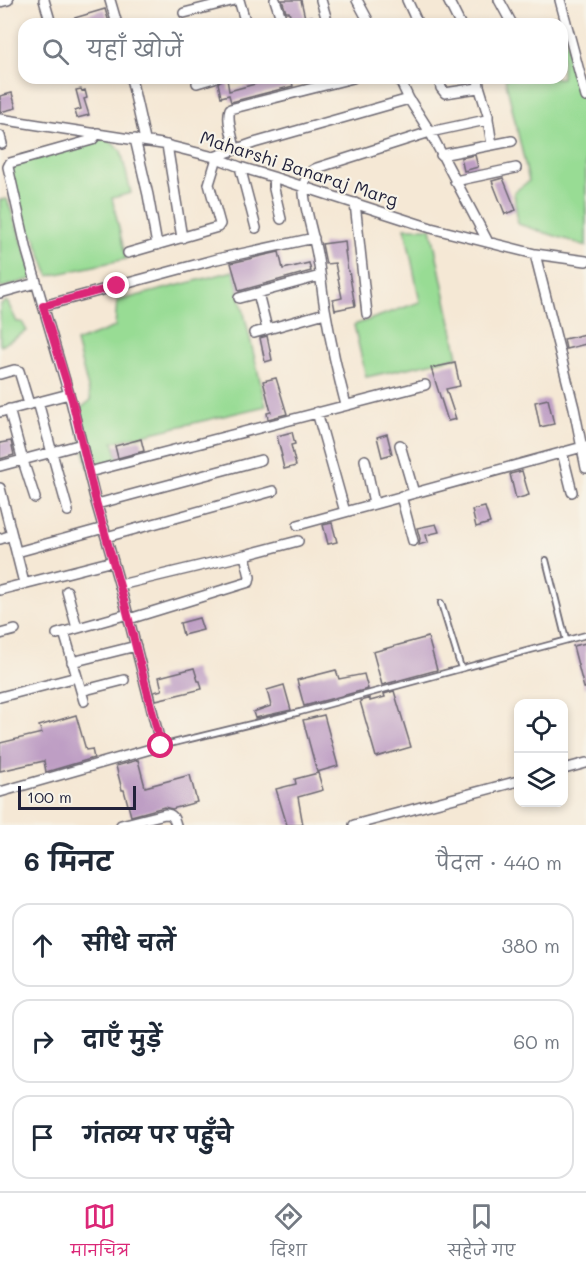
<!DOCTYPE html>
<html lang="hi">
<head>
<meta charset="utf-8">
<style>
	body { margin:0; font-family:Mali,"Playpen Sans Deva",sans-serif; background:#f2f2f3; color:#1f2937 }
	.controls { position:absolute; right:18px; bottom:18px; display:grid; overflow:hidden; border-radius:12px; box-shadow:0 3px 9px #0003 }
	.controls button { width:54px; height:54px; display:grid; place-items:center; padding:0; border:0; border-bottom:2px solid #e0e1e3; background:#fff; color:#1f2937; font:30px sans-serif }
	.scale { position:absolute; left:18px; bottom:15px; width:118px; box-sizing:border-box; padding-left:6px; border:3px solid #22223b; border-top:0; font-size:16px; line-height:21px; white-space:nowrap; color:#22223b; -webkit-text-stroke:4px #f7f3e8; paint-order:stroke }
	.stop { position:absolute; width:18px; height:18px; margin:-14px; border:4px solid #db2777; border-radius:50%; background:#fff }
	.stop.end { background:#db2777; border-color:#fff; box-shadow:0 2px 6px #0008 }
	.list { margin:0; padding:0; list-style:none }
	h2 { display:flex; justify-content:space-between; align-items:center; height:78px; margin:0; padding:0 24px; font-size:26px }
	h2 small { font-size:20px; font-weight:400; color:#747a83 }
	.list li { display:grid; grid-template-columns:39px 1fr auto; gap:18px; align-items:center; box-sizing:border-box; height:84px; margin:0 12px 12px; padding:0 12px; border:2px solid #e0e1e3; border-radius:18px }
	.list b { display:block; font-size:22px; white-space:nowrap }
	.list em { font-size:20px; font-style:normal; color:#747a83 }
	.icon { flex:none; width:33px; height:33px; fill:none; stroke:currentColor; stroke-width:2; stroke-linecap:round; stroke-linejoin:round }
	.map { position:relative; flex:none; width:586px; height:825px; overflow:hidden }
	.search { position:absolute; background:#fff; box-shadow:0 3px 9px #0003; left:18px; right:18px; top:18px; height:66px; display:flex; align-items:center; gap:15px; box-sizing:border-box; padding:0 21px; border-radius:18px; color:#747a83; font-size:22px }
	.sheet { height:366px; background:#fff }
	nav { display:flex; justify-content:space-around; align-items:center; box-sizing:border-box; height:84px; border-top:2px solid #e0e1e3; background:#fff; font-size:16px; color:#747a83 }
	nav a { display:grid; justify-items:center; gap:3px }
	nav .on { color:#db2777 }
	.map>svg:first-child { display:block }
	.green { fill:#98dc94; stroke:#5d7f68; stroke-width:1.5 }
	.building { fill:#be9ec4 }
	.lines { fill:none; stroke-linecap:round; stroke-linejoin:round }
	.lane-casing { stroke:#6c6771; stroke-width:8 }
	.street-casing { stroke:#6c6771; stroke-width:12 }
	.lane { stroke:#fff; stroke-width:4.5 }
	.street { stroke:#fff; stroke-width:9 }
	.route { stroke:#db2777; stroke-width:8 }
	.labels { text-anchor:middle; stroke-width:4.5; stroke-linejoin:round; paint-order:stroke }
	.street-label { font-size:18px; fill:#22223b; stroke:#f7f3e8 }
</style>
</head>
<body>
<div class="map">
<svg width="586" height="825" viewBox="0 0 586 825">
	<rect width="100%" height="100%" fill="#f7f3e8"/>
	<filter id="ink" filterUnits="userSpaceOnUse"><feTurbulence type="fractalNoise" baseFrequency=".0167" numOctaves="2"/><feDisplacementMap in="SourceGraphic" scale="12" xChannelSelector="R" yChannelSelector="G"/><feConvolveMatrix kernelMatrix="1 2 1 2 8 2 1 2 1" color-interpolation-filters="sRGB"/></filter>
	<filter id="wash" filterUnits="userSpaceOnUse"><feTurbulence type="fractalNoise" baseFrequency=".008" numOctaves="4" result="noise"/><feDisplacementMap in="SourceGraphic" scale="24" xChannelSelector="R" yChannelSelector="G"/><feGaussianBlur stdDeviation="1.35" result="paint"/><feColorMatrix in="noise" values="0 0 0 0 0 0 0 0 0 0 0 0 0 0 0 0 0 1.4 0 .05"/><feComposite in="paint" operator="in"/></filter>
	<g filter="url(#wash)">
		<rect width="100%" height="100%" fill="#f5e8d5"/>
		<path class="green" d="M562,28L586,107V246L518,224L514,192L529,181L505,78H562Z
			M106,138L121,151L131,193L112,198L126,259L49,276L34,236L21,232L9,165Z
			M7,199L35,278L0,288V200Z
			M405,228H431L458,357L366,377L354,325L420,302Z
			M234,271L266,406L113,442L119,461L88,467L75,413L91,400L76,342L115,327L117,301Z
			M7,301L17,322H22L27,331L1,346L0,343V305Z"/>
		<g id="blocks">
			<path class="building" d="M282,0H301L305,18L312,16L314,24H291L292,22L289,12H286Z
				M105,9L109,22L103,24H61V22Z
				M253,78H271V79L291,78L293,86L231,102L229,95L221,97L218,83L220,81L227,79L229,91L255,84Z
				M81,89L82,91L85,90L87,98L84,99L89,115L77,118L75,111L81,109L76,90Z
				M12,93L16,108L0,112V96Z
				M475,155L478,167L464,171L461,158Z
				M503,178L516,210L505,214L492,181Z
				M345,241L346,251H345L348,271H349L355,306L335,310L333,300L342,298L335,263L326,264L322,244Z
				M279,252L283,269L309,263L311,271L239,291L231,263Z
				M586,334V344L566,349L564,339Z
				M267,336L272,360L265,362L260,338Z
				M455,363L460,386L446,389L456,419L448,421L431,368Z
				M276,378L287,414L268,419L267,413L271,412L263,381Z
				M548,399L554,424L540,427L535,402Z
				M292,432L295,444L291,445L296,466L284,469L281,456H282L277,436Z
				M387,434L392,454L382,457L377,437Z
				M141,439L144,451L118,458L115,446Z
				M11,441L14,455L0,459V443Z
				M522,471L529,495L516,499L510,474Z
				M485,507L490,523L476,527L472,510Z
				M332,523L337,542L328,544L323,525Z
				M436,524L439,532L426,535L428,542L419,545L420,539L417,528Z
				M199,618L203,630L183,635L180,623Z
				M428,637L437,670L382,685L373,652Z
				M586,643V688H584L573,646Z
				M194,668L198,681H200L202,689L156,700L154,692L162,690L159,677Z
				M336,670L339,679L364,674L368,689L304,706L297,680Z
				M284,685L291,710L255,718L253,712L271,706L267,690Z
				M394,691L411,747L376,757L360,701L370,698V701L385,697L384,694Z
				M76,715L86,750L92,749L94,758L46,772L44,761L0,771V743L42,733L39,726Z
				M324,715L338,766L317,772L303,720Z
				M138,760L145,787L190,775L197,802L172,809L164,807L131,816L124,790H122L116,766Z
				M318,773L323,790L298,797L303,825H287L276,789L296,784L295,779Z"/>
		</g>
	</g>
	<g filter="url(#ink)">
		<use href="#blocks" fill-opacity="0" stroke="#6c6771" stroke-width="1.5"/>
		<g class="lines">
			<defs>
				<path id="lane" d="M546,560L566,640
					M441,603L461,668
					M161,746L300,712L586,635"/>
				<path id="street" d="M44,0L51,24
					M110,0L117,24
					M239,0L246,24
					M275,0L283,24
					M321,0L328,24
					M357,0L370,24
					M407,0L418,24
					M448,0L460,24
					M499,0L512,24
					M560,0L586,97
					M0,2L8,0
					M184,13L235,0
					M131,78L145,140
					M399,78L409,99L430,132L488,242
					M439,78L441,88L445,93L478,88L479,86L478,78
					M197,83L214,78
					M0,119L162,144L214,157L240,167L273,177L431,228L535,254L586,261
					M488,119L492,145
					M0,136L2,144
					M135,139L148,195L157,245
					M167,145L182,238
					M235,149C233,137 226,120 230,109L353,78
					M441,155L512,141
					M214,157L254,143L409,99
					M240,167L256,228
					M273,177L274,189L281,219
					M455,181L516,168
					M355,203L367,314
					M128,253L218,227L220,224L209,184L217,158
					M535,254L574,408L586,468
					M0,293L36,283
					M258,293L267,329
					M239,298L320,276
					M43,306L217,259L314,238
					M254,333L325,313
					M0,374L14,370L19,371L29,404
					M38,402L68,511
					M346,405C338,375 331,344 326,314C322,294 321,274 317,254C314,236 302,201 304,185C306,176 309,171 317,168L430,132L486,120L488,119V115L479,86
					M9,409L23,461L35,498
					M0,412L69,394
					M317,412L345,512
					M400,445L414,493
					M562,452L572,492
					M365,460L374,503
					M0,466L82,444
					M89,472L425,385
					M0,488L24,583
					M401,496L413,541
					M97,504L261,460
					M298,525L586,446
					M106,537L273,491
					M0,539L12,535
					M17,552L104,528
					M120,585L245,555L298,541
					M0,590L113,561
					M67,591L77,628
					M129,619L249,582L250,577L245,555
					M64,632L84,701
					M0,634L15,630
					M57,634L128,614
					M72,662L136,646
					M81,691L124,680
					M0,697L77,677
					M564,769L586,763
					M0,792L161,746L125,604L95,498L71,401L27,251L8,167L10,163L92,140L98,133
					M121,825L165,814C173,814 174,818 176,825
					M354,825L518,781"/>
			</defs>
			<use href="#lane" class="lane-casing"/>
			<use href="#street" class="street-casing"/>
			<use href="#lane" class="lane"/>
			<use href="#street" class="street"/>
		</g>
	</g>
	<g class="lines" filter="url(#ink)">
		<path class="route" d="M117,286L43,306L72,400L95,498L125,604L161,746"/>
	</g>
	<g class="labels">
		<g class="street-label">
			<text transform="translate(299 169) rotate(18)" y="6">Maharshi Banaraj Marg</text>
		</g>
	</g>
</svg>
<div class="controls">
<button><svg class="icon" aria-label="locate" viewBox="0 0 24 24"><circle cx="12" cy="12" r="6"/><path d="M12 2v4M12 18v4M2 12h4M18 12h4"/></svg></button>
<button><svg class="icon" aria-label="layers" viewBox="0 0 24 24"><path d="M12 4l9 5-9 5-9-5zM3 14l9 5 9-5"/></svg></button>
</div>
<div class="scale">100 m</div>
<div class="stop" style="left:161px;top:746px"></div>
<div class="stop end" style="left:117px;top:286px"></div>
<div class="search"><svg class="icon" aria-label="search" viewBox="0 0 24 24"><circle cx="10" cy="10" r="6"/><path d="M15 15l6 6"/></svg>यहाँ खोजें</div>
</div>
<section class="sheet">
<h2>6 मिनट<small>पैदल · 440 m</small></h2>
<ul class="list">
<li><svg class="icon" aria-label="ahead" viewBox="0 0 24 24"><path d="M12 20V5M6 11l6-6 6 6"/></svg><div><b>सीधे चलें</b></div><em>380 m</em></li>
<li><svg class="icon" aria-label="right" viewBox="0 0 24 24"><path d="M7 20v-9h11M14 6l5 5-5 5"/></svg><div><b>दाएँ मुड़ें</b></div><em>60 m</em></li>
<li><svg class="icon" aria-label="arrive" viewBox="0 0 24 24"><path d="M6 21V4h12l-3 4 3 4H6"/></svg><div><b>गंतव्य पर पहुँचे</b></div></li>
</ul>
</section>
<nav>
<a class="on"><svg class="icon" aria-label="map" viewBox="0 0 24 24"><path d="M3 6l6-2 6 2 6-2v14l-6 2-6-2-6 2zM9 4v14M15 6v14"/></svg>मानचित्र</a>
<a><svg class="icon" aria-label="directions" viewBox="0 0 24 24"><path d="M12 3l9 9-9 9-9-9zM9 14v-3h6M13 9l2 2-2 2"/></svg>दिशा</a>
<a><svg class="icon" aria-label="saved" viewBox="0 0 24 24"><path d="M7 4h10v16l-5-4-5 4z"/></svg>सहेजे गए</a>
</nav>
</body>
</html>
